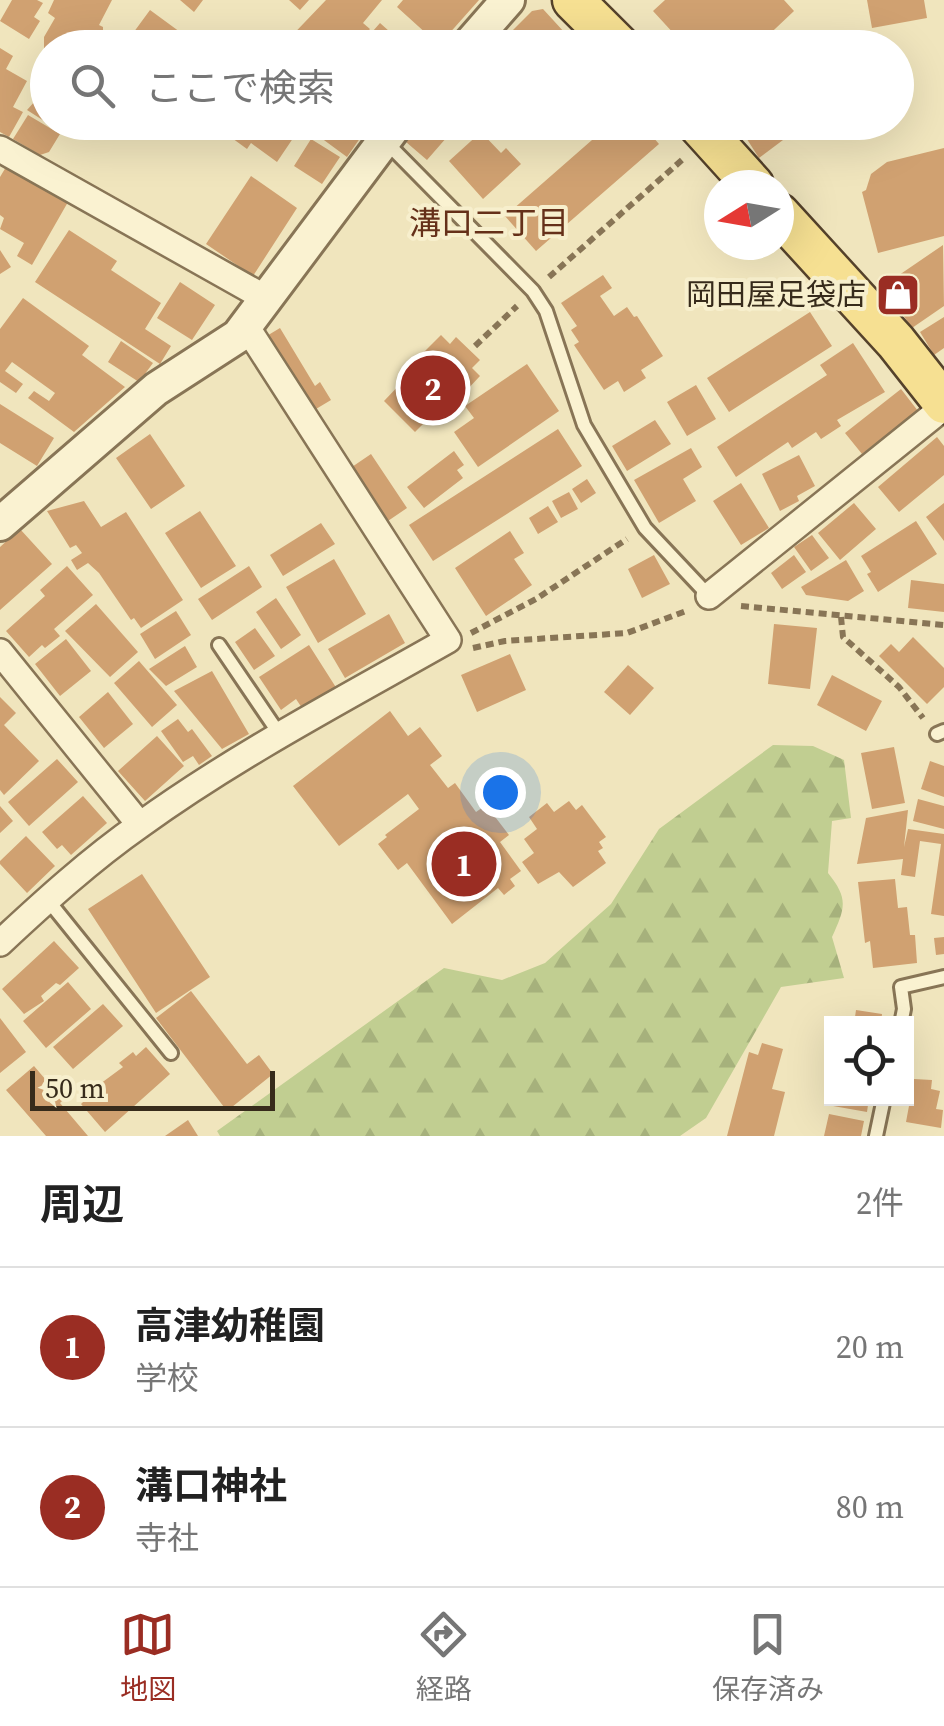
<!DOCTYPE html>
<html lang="ja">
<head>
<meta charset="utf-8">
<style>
	body { margin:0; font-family:"Source Serif 4","Noto Sans JP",serif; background:#f6f6f6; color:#222 }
	.controls { position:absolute; right:30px; bottom:30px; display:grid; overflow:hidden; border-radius:0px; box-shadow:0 10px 40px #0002 }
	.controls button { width:90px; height:90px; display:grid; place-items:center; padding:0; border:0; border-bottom:2px solid #e0e0e0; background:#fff; color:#222; font:50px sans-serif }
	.compass { position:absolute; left:704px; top:170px; width:90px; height:90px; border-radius:50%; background:#fff; box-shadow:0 10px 40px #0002; rotate:259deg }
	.scale { position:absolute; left:30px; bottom:25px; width:245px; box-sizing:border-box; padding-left:10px; border:5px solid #372b1b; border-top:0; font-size:28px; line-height:35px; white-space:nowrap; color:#372b1b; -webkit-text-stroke:8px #f7efcd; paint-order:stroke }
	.you { position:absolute; left:500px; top:792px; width:35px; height:35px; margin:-25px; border:8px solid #fff; border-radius:50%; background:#1a73e8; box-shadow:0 0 0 15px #1a73e833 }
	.badge { display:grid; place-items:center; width:65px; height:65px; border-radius:50%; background:#9a2d23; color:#fff; font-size:32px; font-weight:700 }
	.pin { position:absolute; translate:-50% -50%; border:5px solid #fff; box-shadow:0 2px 10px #0006 }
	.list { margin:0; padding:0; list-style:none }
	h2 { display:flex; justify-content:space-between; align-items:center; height:130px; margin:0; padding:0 40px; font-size:42px }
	h2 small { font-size:32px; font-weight:400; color:#767676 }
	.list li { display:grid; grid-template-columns:65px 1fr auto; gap:30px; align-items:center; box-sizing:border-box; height:160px; padding:0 40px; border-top:2px solid #e0e0e0 }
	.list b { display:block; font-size:38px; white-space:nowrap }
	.list p { margin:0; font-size:32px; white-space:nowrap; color:#767676 }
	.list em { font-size:32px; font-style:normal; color:#767676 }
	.icon { flex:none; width:55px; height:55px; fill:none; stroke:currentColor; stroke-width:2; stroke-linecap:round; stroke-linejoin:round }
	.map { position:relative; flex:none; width:944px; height:1136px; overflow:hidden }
	.search { position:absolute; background:#fff; box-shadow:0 10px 40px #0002; left:30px; right:30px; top:30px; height:110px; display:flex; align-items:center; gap:25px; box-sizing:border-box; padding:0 35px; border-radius:55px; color:#767676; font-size:38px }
	.sheet { height:450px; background:#fff }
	nav { display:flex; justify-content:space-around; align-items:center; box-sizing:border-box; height:140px; border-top:2px solid #e0e0e0; background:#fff; font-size:28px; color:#767676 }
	nav a { display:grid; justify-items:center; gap:5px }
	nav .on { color:#9a2d23 }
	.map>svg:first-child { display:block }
	.forest { fill:url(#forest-firs) }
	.building { fill:#d0a171 }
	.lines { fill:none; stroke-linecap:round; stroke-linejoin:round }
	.service-casing { stroke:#887556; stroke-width:18 }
	.minor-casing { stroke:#887556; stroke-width:30 }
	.tertiary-casing { stroke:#887556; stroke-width:38 }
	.primary-casing { stroke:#55422b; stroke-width:45 }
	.path { stroke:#887556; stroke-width:6; stroke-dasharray:8 5; stroke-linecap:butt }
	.service { stroke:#faf2d1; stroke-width:12 }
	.minor { stroke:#faf2d1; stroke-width:25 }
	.tertiary { stroke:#faf2d1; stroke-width:32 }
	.primary { stroke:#f6e092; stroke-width:40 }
	.labels { text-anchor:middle; stroke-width:8; stroke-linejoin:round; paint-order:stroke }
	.poi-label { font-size:30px; fill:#372b1b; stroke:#f7efcd; text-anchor:end }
	.neighbourhood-label { font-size:32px; fill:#653019; stroke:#f7efcd }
</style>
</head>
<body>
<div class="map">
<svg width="944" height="1136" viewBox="0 0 944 1136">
	<defs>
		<pattern id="forest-firs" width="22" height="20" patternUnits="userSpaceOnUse" patternTransform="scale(2.5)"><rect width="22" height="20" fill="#c1ce91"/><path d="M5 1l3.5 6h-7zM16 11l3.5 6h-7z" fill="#a6b17c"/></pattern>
	</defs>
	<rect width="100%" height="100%" fill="#f0e5bd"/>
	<path class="forest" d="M773,745L813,746L844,760L851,818L832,821L828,873C849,899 845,908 832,937L844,978L781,987L706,1118L680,1136H220L217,1131L444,968L502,980L545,963L611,904L659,829Z"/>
	<path class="building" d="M12,0H37L43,3L34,17L40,21L29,39L0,21Z
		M54,0H112L99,25L103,27V36L97,48H44V37L55,18L48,13Z
		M180,0H203L194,12Z
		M289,0H309L300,10Z
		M326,0H382L363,23L370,29L353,48L282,46Z
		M403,0H479L439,45L397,7Z
		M665,0H784L794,11L755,48H687L653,11Z
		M867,0H924L927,18L872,28Z
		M543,9L565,33L550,48H508L511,46L504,39L532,11Z
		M150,10L180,32L169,48H139L128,40Z
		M380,23L408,48H358Z
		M0,48L13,56L6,69L27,81L13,107L23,112L9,137L0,132Z
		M45,66L48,68V89L35,81Z
		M44,91L48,93V122H58L55,128L27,110Z
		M28,115L60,134L49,152L40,155L13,139Z
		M232,122H304L277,162L251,143L247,149L225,133Z
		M320,122H352L365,131L347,157L313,132Z
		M422,122H447L454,129L427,160L406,142Z
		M604,122H640L659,144L536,251L505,216L608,126Z
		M736,122H807L759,158Z
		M481,132L501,153L506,148L521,164L483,199L449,161Z
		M311,139L340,157L322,184L294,166Z
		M944,148V236L878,253L862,192L866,190L871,174L887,162Z
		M6,167L68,202L32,265L17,256L24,243L0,229L4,218L0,215V177Z
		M251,176L297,208L253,276L206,244Z
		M69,230L117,261L111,270L161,303L145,329L171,346L160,364L35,282Z
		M943,245L944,306L912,328L883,286Z
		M0,250L11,267L0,274Z
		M603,275L612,288L600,296L614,316L627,307L634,317L637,316L663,356L641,370L646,378L624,392L618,381L604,390L574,345L579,342L571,330L577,326L561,303Z
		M180,282L215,305L192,340L157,318Z
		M23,298L89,346L82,355L125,387L74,432L28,398L34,391L49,401L55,393L12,362L5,371L23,384L16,393L0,382V329Z
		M810,312L832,346L729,412L707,378Z
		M944,317V348L934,355L920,332Z
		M280,328L315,386L320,382L331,400L311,412L265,337Z
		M441,335L450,344L456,337L480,360L472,368L480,376L464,393L468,396L453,412L444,403L415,432L384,401L406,378L411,383L419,375L410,366Z
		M121,341L153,363L139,382L108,362Z
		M853,343L885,392L837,420L841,426L821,439L816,432L792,448L788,442L736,477L717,447L827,375L820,365Z
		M527,364L559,411L478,467L454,432L474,418L465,406Z
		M696,385L716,419L687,436L667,402Z
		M901,389L918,411L862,454L845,433Z
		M0,404L54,438L37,466L0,443Z
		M655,420L671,444L627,471L612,446Z
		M558,429L582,466L433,561L409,525Z
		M150,434L185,486L151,509L116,458Z
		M937,437L944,446V475L899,512L878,487Z
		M691,448L702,467L683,479L696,501L659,523L634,480Z
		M454,451L464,465L457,470L463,478L424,508L407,487Z
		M371,454L407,508L385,523L349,469Z
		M799,455L815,486L797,496L799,501L780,511L762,474Z
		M587,479L596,493L581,503L572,489Z
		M741,483L769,528L741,545L713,501Z
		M569,492L578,509L561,518L552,501Z
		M84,501L101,527L126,512L183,600L141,628L134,618L131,620L99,573L88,563L77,570L71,560L82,553L76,545L70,548L47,511Z
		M854,503L876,529L840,560L818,533Z
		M944,503V541L926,517Z
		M548,506L558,522L538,534L529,518Z
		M200,511L236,566L201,588L165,533Z
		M916,521L937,554L878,592L867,574L871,572L861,556Z
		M321,523L335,544L283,576L270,555Z
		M20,529L52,564L0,610V547Z
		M510,531L524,553L514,559L532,585L486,616L455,568Z
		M812,535L829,558L811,571L794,547Z
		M654,555L670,584L642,598L628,569Z
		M794,555L806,572L782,589L771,573Z
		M334,559L366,614L318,643L286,587Z
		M846,560L864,591L848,601L806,595L801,587Z
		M67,566L93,595L54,629L60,636L45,648L42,645L29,657L6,631L45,596L40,590Z
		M249,566L262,587L212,620L198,599Z
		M911,580L944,584V612L908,608Z
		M276,598L301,635L281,649L256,612Z
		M96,604L138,652L110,677L65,631Z
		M176,611L191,635L155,659L140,634Z
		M389,614L405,643L345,678L328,649Z
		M774,624L817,628L810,689L768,684Z
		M255,628L275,656L254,670L235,642Z
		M913,637L944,668V687L927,704L879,656L891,644L899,652Z
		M66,639L91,671L60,696L35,664Z
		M309,645L337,689L304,711L296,699L281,710L259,677Z
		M185,646L197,667L166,686L149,669Z
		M510,654L526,690L477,712L461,675Z
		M139,661L177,705L152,727L114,683Z
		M628,665L654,688L630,715L604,692Z
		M212,671L249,734L222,749L174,691Z
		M832,675L882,701L866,731L817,705Z
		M108,692L133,724L104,748L79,717Z
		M0,697L16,713L4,725L39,761L4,795L0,790Z
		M390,711L408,736L420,727L442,756L430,765L448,788L455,783L476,812L486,805L509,835L500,842L521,871L510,879L515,886L504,895L498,888L452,924L407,863L398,870L378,844L387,837L385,835L419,809L408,794L339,846L293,786Z
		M178,719L188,732L192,729L212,756L199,765L193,756L183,762L161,731Z
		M157,736L184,766L145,801L118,771Z
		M894,747L905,803L872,809L861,753Z
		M57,759L78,782L29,826L8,802Z
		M930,761L944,766V797L921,789Z
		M83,796L107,823L71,855L62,845L57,849L42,832Z
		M918,799L944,806V829L913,821Z
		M569,801L576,810L582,805L606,837L599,842L603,848L598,851L606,863L573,887L559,872L538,884L522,862L534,853L524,839L537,829L529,817L547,803L554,812Z
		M0,806L13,821L0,833Z
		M908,810L904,847L908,829L944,834V916L931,914L941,844L920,841L915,877L901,875L903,859L857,864L866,818Z
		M26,836L55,866L27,893L0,864V861Z
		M142,874L210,977L156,1013L88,909Z
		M895,879L898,908L907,907L910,935H915L917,963L873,968L870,941L865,943L858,882Z
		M944,937V954L936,955L934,938Z
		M54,941L79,968L60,985L56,983L41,996L44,1001L24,1014L2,989Z
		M68,982L91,1009L46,1048L23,1021Z
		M191,991L247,1064L259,1055L273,1074L227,1111L156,1018Z
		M103,1004L123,1026L73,1069L53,1047Z
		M856,1010L882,1014L881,1024H854Z
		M0,1018L26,1052L0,1073Z
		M762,1043L783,1049L772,1089L785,1092L774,1136H727L749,1052L758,1055Z
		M146,1047L170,1074L105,1132L81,1104L84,1101L81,1098L123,1067L119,1063L133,1052L136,1056Z
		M34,1066L63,1100L60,1103L88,1136H46L6,1090Z
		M914,1079L932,1080L931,1089L940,1091L936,1109L943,1110L941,1128L906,1122Z
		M835,1098H869L867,1112L833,1106Z
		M829,1114L864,1121L861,1136H824Z
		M188,1120L198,1136H165Z"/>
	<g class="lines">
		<defs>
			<path id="service" d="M385,141L533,291L546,311L584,425L645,528L709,596
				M219,645L280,735
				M937,734L944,731
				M47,899L171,1053
				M901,1024L904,1009L901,987L944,977
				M876,1136L884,1098"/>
			<path id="minor" d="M0,149L267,299
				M709,596L944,407
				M0,652L140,825
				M0,943C44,902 90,860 140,825C237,755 344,699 448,640L246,326"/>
			<path id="tertiary" d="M466,48L508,0
				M0,524L156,389L238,336L398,122"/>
			<path id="primary" d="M573,0L621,48
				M696,122L753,185
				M779,214L896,342L944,403"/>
		</defs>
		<use href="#service" class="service-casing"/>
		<use href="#minor" class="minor-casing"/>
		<use href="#tertiary" class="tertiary-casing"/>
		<use href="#primary" class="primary-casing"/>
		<path class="path" d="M549,277L682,160
			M475,346L517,306
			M741,606L944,625
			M841,617L843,637L899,687L923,718
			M471,633L536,599L627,539
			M473,648L505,641L627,633L686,611"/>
		<use href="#service" class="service"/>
		<use href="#minor" class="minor"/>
		<use href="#tertiary" class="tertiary"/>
		<use href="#primary" class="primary"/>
	</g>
	<defs>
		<symbol id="shop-square" viewBox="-11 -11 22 22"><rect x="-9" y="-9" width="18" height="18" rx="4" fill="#9a2d23" stroke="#f7efcd"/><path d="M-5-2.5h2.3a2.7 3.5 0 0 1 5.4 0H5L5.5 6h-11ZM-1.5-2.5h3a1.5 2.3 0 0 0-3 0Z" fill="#fff"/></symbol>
	</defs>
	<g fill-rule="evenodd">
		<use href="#shop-square" x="873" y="270" width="50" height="50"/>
	</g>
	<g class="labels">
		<g class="poi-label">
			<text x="866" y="305">岡田屋足袋店</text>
		</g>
		<g class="neighbourhood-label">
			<text x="489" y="234">溝口二丁目</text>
		</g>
	</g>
</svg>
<div class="controls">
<button><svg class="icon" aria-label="locate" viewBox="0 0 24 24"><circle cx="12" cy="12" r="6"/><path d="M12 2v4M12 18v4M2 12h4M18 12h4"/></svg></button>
</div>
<svg class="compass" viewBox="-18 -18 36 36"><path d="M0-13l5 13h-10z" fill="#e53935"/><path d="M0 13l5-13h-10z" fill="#767676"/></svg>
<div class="scale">50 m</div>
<div class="you"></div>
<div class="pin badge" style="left:464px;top:864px">1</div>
<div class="pin badge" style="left:433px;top:388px">2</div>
<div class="search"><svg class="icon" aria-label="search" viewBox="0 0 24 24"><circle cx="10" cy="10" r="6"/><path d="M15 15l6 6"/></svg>ここで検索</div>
</div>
<section class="sheet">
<h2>周辺<small>2件</small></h2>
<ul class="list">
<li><span class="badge">1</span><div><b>高津幼稚園</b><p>学校</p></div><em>20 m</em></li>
<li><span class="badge">2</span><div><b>溝口神社</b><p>寺社</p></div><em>80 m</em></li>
</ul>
</section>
<nav>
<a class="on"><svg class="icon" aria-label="map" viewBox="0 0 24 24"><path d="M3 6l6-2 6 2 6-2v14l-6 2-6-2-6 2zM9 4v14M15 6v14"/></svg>地図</a>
<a><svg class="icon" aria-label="directions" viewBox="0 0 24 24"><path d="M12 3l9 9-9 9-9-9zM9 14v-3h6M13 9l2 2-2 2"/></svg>経路</a>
<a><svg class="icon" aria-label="saved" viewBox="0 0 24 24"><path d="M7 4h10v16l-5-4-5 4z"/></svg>保存済み</a>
</nav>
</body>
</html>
